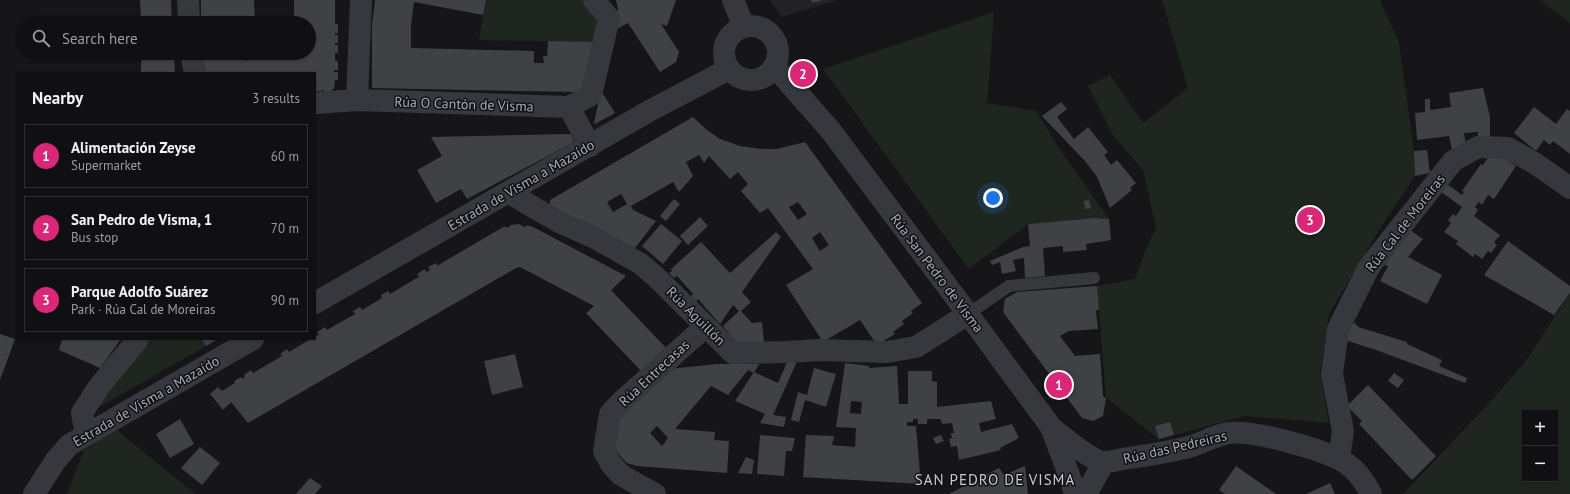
<!DOCTYPE html>
<html lang="en">
<head>
<meta charset="utf-8">
<style>
	body { margin:0; font-family:"PT Sans",sans-serif; background:#19191b; color:#f1f3f6 }
	.controls { position:absolute; right:12px; bottom:12px; display:grid; overflow:hidden; border-radius:0px; box-shadow:0 1px 3px #0004 }
	.controls button { width:36px; height:36px; display:grid; place-items:center; padding:0; border:0; border-bottom:1px solid #303032; background:#101012; color:#f1f3f6; font:20px sans-serif }
	.you { position:absolute; left:993px; top:198px; width:14px; height:14px; margin:-10px; border:3px solid #fff; border-radius:50%; background:#1a73e8; box-shadow:0 0 0 6px #1a73e833 }
	.badge { display:grid; place-items:center; width:26px; height:26px; border-radius:50%; background:#db2777; color:#fff; font-size:13px; font-weight:700 }
	.pin { position:absolute; translate:-50% -50%; border:2px solid #fff; box-shadow:0 1px 4px #0006 }
	.list { margin:0; padding:0; list-style:none }
	h2 { display:flex; justify-content:space-between; align-items:center; height:52px; margin:0; padding:0 16px; font-size:17px }
	h2 small { font-size:13px; font-weight:400; color:#9c9d9f }
	.list li { display:grid; grid-template-columns:26px 1fr auto; gap:12px; align-items:center; box-sizing:border-box; height:64px; margin:0 8px 8px; padding:0 8px; border:1px solid #303032; border-radius:0px }
	.list b { display:block; font-size:15px; white-space:nowrap }
	.list p { margin:0; font-size:13px; white-space:nowrap; color:#9c9d9f }
	.list em { font-size:13px; font-style:normal; color:#9c9d9f }
	.icon { flex:none; width:22px; height:22px; fill:none; stroke:currentColor; stroke-width:2; stroke-linecap:round; stroke-linejoin:round }
	.map { position:relative; flex:none; width:1570px; height:494px; overflow:hidden }
	.search { position:absolute; background:#101012; box-shadow:0 1px 3px #0004; left:16px; top:16px; width:300px; height:44px; display:flex; align-items:center; gap:10px; box-sizing:border-box; padding:0 14px; border-radius:22px; color:#9c9d9f; font-size:15px }
	.panel { position:absolute; background:#101012; box-shadow:0 1px 3px #0004; left:16px; top:72px; width:300px; height:268px; border-radius:0px }
	.map>svg:first-child { display:block }
	.built { fill:#222225 }
	.green { fill:#1e261f; fill-rule:evenodd }
	.building { fill:#404145; fill-rule:evenodd }
	.lines { fill:none; stroke-linecap:round; stroke-linejoin:round }
	.service { stroke:#37383d; stroke-width:12 }
	.minor { stroke:#37383d; stroke-width:22 }
	.labels { text-anchor:middle; stroke-width:3; stroke-linejoin:round; paint-order:stroke }
	.street-label { font-size:14px; fill:#a8adb8; stroke:#111113 }
	.neighbourhood-label { font-size:15px; letter-spacing:1px; fill:#c9ccd4; stroke:#111113 }
</style>
</head>
<body>
<div class="map">
<svg width="1570" height="494" viewBox="0 0 1570 494">
	<rect width="100%" height="100%" fill="#161618"/>
	<path class="built" d="M770,0H838L782,17Z"/>
	<path class="green" d="M486,0H585L597,18V42L479,40Z
		M1162,0H1380L1399,43L1414,151L1415,176L1381,227L1329,314L1320,373L1329,423L1245,416L1159,439L1106,398L1097,286L1135,279L1144,254L1156,228L1143,170L1112,134L1088,86L1110,75L1143,123L1188,88Z
		M1540,0H1570V23Z
		M994,12L987,103L1036,111L1059,148L1109,219L1095,218L1028,224L969,269L823,69Z
		M1570,293V494H1403L1492,400L1526,361ZM1525,413H1555V479H1525Z
		M143,339H201L206,346L93,411Z
		M116,429L195,494H67L84,450Z"/>
	<path class="building" d="M140,0H171L172,23H141Z
		M201,0H254L255,23H201Z
		M294,0H335V24H338V33H335V35H338V43H335V45H338V53H335V61H338V70H334V72H338V80H335L334,89H332V91H324L322,89V91H315V73H203V71H206V69H203L202,61L205,60V58L202,59L201,53H245V61L266,53H309V23H294Z
		M375,0H486L483,15L414,2L411,26V48L534,51V63H544L543,56H547L548,41L597,42L588,84L579,92L372,88V25Z
		M616,0H676L667,26L661,24L679,52L676,62L660,72L628,23L615,30L618,9Z
		M811,0H821V1L812,3Z
		M141,53H174L175,73H141Z
		M1483,88L1490,117V137L1478,142V132L1464,133L1466,146L1452,150L1449,136L1417,140L1415,113L1425,112V99H1430V110L1451,107L1449,93Z
		M601,91L615,113L595,124L594,123Z
		M1061,102L1067,109L1057,117L1074,139L1088,127L1108,152L1104,155L1111,165L1117,160L1136,183L1130,188L1132,190L1110,208L1097,177L1085,161L1042,116Z
		M1534,107L1556,124L1567,109L1570,111V154L1553,141L1550,145L1544,140L1536,151L1514,133Z
		M693,117L707,130L720,139L740,146L761,149H777L805,142L922,303L911,311L913,313L902,321L904,324L893,332L895,334L877,345L860,320L823,342L786,285L813,269L768,208L760,213L741,191L748,184L738,172L730,179L709,156L704,163L699,155L686,162L693,176L679,192L673,182L631,206L633,210L656,221L635,248L550,210V200ZM621,194L627,204L613,212L607,202ZM798,202L807,214L798,220L789,207ZM820,232L829,245L820,251L812,238Z
		M571,134L574,142L467,199L461,189L436,203L417,170L442,156L431,137Z
		M1427,150L1430,173L1415,176L1414,151Z
		M1489,156H1501L1516,166L1494,199L1488,195L1482,205L1479,202L1475,207L1478,210L1474,216L1500,235L1494,242L1497,245L1491,253L1488,251L1482,259L1475,254L1473,257L1456,244L1458,241L1444,232L1451,223L1448,220L1453,214L1456,216L1462,207L1437,189L1443,181L1462,195L1464,192L1462,191L1481,164L1483,165Z
		M996,189L997,197H992L991,190Z
		M674,199L680,204L666,221L660,216Z
		M1089,200L1091,208L1085,209L1084,201Z
		M700,217L708,226L688,245L680,236Z
		M1095,218L1109,219L1111,240L1086,244L1087,250L1063,252V246L1043,248L1045,276L1025,278L1024,258L1013,260L1016,271L1002,274L1000,262L992,265L990,261L1023,247L1030,246L1028,224Z
		M519,224L525,227L527,225L533,227L626,276L611,290L667,349L642,372L586,313L594,306L520,267L516,268L248,423L231,402L223,410L210,394L218,387L222,391L235,383L234,381L241,377L242,379L245,377L244,375L251,370L253,373L282,356L280,354L287,349L289,352L309,340L308,339H315V333L317,336L319,335L317,332L325,327L327,330L355,314L353,311L360,307L362,310L382,298L381,295L388,291L390,294L415,279L419,277L417,274L425,269L426,272L430,270L428,267L436,263L438,266L440,264L505,226L507,228L511,225Z
		M661,224L682,241L663,264L642,246Z
		M1410,230L1423,239L1408,257L1442,275L1427,304L1380,281L1388,266L1382,264Z
		M776,232L781,237L742,292L751,302L741,311L752,323L762,322L764,342L739,345L723,326L739,311L733,305L720,324L698,299L696,302L691,296L693,294L677,276L674,278L669,273L672,271L671,269L701,242L730,273Z
		M1508,241L1570,286V293L1554,315L1484,275Z
		M1097,286L1099,309L1096,311L1098,329L1069,331L1060,336L1075,356L1100,354L1103,396L1106,398L1103,416L1093,421L1082,418L1003,312L1005,299L1017,292Z
		M1355,323L1358,327L1407,342V344L1442,360L1439,366L1467,378L1465,383L1376,350L1345,340L1351,325Z
		M0,334L15,339L0,380Z
		M62,339H121L100,368L59,350Z
		M201,339H218L206,346Z
		M515,354L523,387L492,395L484,361Z
		M798,359L773,415L786,417L784,427L760,423L765,414L735,401L754,372L778,383L788,360Z
		M845,363L869,366V368L897,366L899,404H908V371H932V381L937,382V407L991,401L996,419L979,423L981,432L1012,424L1019,438L1000,448L1001,450L959,460L957,446L951,447L949,439L952,438L951,433H954L952,423L942,424L941,419H927V424H918V419H913V422H907V426H916L921,484L803,477L806,435L834,436L832,445L855,447L856,428L836,427ZM851,401L862,402L861,414L850,413Z
		M717,364H759L754,373L748,370L728,395L711,386L675,429L715,432L714,440L729,441L727,473L637,466L627,463L621,457L614,447L617,421L669,369ZM657,426L668,438L662,446L650,433Z
		M814,368L836,374L826,407L805,400L799,422L791,420L798,392L807,395Z
		M1394,373L1404,380L1398,388L1388,381Z
		M1368,385L1436,456L1412,480L1359,424L1362,421L1347,406Z
		M180,419L194,444L170,458L156,434Z
		M1170,422L1174,435L1159,439L1155,426Z
		M760,435L795,438L792,451H786L784,476L757,474Z
		M941,435L944,441L936,444L933,438Z
		M200,447L220,463L202,485L181,468Z
		M746,457L754,460L752,474L738,473Z
		M1025,466L1028,494H949L999,468L1004,475Z
		M1236,466L1276,494H1225L1219,490Z
		M310,478L322,486L315,494H296Z
		M1330,483L1335,494H1306Z"/>
	<g class="lines">
		<path class="service" d="M968,314L1009,286L1094,278"/>
		<path class="minor" d="M188,0L189,23
			M733,0L744,27
			M724 53a27 27 0 1 1 54 0a27 27 0 1 1-54 0Z
			M191,53L195,73
			M774,66L831,131L968,314L1051,427L1069,475L1075,494
			M357,100L361,0
			M315,103L357,100L569,107
			M569,107L591,95L609,18L594,0
			M569,107L590,146
			M509,192L526,203L559,222L595,238L641,264L656,277L733,353L786,352L819,350L887,352L916,347L968,314
			M315,303L651,110L729,69
			M1052,428C1062,436 1093,462 1105,462C1113,462 1121,459 1129,458C1149,455 1169,452 1189,447C1203,443 1215,435 1229,433C1254,430 1316,448 1339,459C1353,466 1364,480 1371,494
			M86,435L82,413L98,388L138,339
			M1339,459L1343,431L1332,374L1338,329L1369,267L1453,161L1478,147L1508,148L1536,164L1570,188
			M34,494L56,460L69,445L253,339
			M655,494L621,475L611,464L604,451L610,414L621,402L706,326
			M1086,494L1104,462"/>
	</g>
	<g class="labels">
		<g class="street-label">
			<text transform="translate(464 104) rotate(2)" y="5">Rúa O Cantón de Visma</text>
			<text transform="translate(521 185) rotate(-30)" y="5">Estrada de Visma a Mazaído</text>
			<text transform="translate(1405 223) rotate(-52)" y="5">Rúa Cal de Moreiras</text>
			<text transform="translate(937 273) rotate(53)" y="5">Rúa San Pedro de Visma</text>
			<text transform="translate(696 316) rotate(45)" y="5">Rúa Aguillón</text>
			<text transform="translate(654 373) rotate(-43)" y="5">Rúa Entrecasas</text>
			<text transform="translate(146 401) rotate(-30)" y="5">Estrada de Visma a Mazaído</text>
			<text transform="translate(1175 447) rotate(-13)" y="5">Rúa das Pedreiras</text>
		</g>
		<g class="neighbourhood-label">
			<text x="995" y="485">SAN PEDRO DE VISMA</text>
		</g>
	</g>
</svg>
<div class="controls">
<button>+</button>
<button>−</button>
</div>
<div class="you"></div>
<div class="pin badge" style="left:1059px;top:385px">1</div>
<div class="pin badge" style="left:803px;top:74px">2</div>
<div class="pin badge" style="left:1310px;top:220px">3</div>
<div class="search"><svg class="icon" aria-label="search" viewBox="0 0 24 24"><circle cx="10" cy="10" r="6"/><path d="M15 15l6 6"/></svg>Search here</div>
<section class="panel">
<h2>Nearby<small>3 results</small></h2>
<ul class="list">
<li><span class="badge">1</span><div><b>Alimentación Zeyse</b><p>Supermarket</p></div><em>60 m</em></li>
<li><span class="badge">2</span><div><b>San Pedro de Visma, 1</b><p>Bus stop</p></div><em>70 m</em></li>
<li><span class="badge">3</span><div><b>Parque Adolfo Suárez</b><p>Park · Rúa Cal de Moreiras</p></div><em>90 m</em></li>
</ul>
</section>
</div>
</body>
</html>
